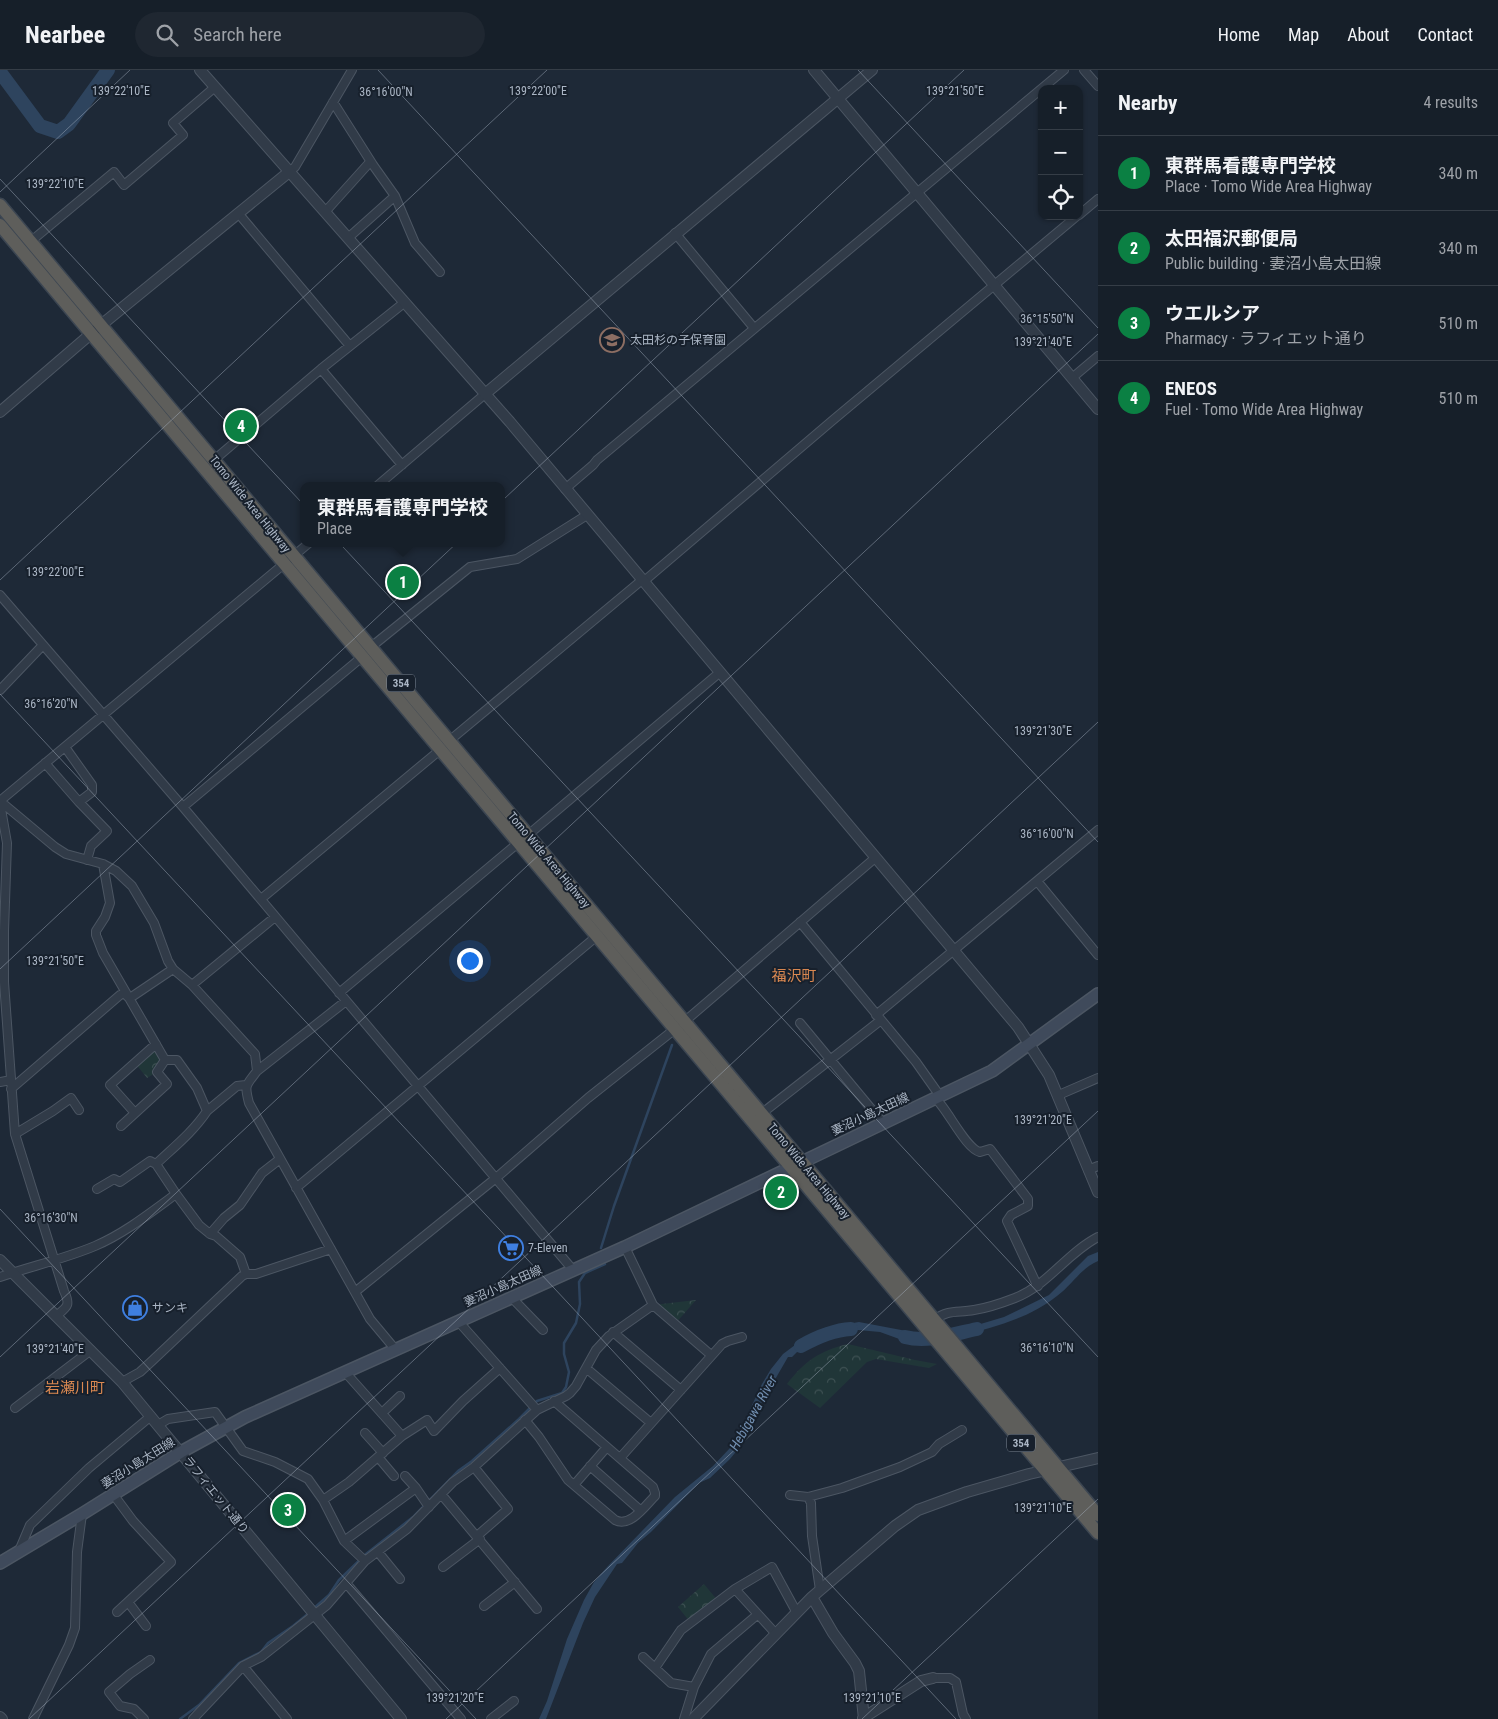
<!DOCTYPE html>
<html lang="en">
<head>
<meta charset="utf-8">
<style>
	body { margin:0; font-family:"Roboto Condensed","Noto Sans JP",sans-serif; background:#1f2731; color:#f1f3f6 }
	.controls { position:absolute; right:15px; top:15px; display:grid; overflow:hidden; border-radius:10px; box-shadow:0 1px 4px #0004 }
	.controls button { width:45px; height:45px; display:grid; place-items:center; padding:0; border:0; border-bottom:1px solid #353d46; background:#161f29; color:#f1f3f6; font:25px sans-serif }
	.you { position:absolute; left:469px; top:890px; width:18px; height:18px; margin:-12px; border:4px solid #fff; border-radius:50%; background:#1a73e8; box-shadow:0 0 0 8px #1a73e833 }
	.badge { display:grid; place-items:center; width:32px; height:32px; border-radius:50%; background:#0b8043; color:#fff; font-size:16px; font-weight:700 }
	.pin { position:absolute; translate:-50% -50%; border:2px solid #fff; box-shadow:0 1px 5px #0006 }
	.popup { position:absolute; left:300px; top:412px; width:205px; height:65px; box-sizing:border-box; display:grid; place-content:center; border-radius:10px; background:#161f29; filter:drop-shadow(0 1px 4px #0005); font-size:16px; white-space:nowrap; color:#9ea2a8 }
	.popup b { font-size:19px; color:#f1f3f6 }
	.popup::after { content:''; position:absolute; left:50%; top:100%; margin-left:-10px; border:10px solid transparent; border-top-color:#161f29 }
	.list { margin:0; padding:0; list-style:none }
	h2 { display:flex; justify-content:space-between; align-items:center; height:65px; margin:0; padding:0 20px; font-size:21px }
	h2 small { font-size:16px; font-weight:400; color:#9ea2a8 }
	.list li { display:grid; grid-template-columns:32px 1fr auto; gap:15px; align-items:center; box-sizing:border-box; height:75px; padding:0 20px; border-top:1px solid #353d46 }
	.list b { display:block; font-size:19px; white-space:nowrap }
	.list p { margin:0; font-size:16px; white-space:nowrap; color:#9ea2a8 }
	.list em { font-size:16px; font-style:normal; color:#9ea2a8 }
	.icon { flex:none; width:28px; height:28px; fill:none; stroke:currentColor; stroke-width:2; stroke-linecap:round; stroke-linejoin:round }
	.map { position:relative; flex:none; width:1098px; height:1649px; overflow:hidden }
	header { display:flex; align-items:center; gap:30px; box-sizing:border-box; height:70px; padding:0 25px; background:#161f29; border-bottom:1px solid #353d46 }
	header strong { font-size:24px }
	nav { display:flex; gap:28px; margin-inline-start:auto; font-size:18px }
	.search { width:350px; height:45px; background:#1f2731; display:flex; align-items:center; gap:12px; box-sizing:border-box; padding:0 18px; border-radius:28px; color:#9ea2a8; font-size:19px }
	main { display:flex }
	aside { flex:1; background:#161f29 }
	.map>svg:first-child { display:block }
	.forest { fill:url(#forest-crowns) }
	.water { fill:#2e445e }
	.lines { fill:none; stroke-linecap:round; stroke-linejoin:round }
	.stream { stroke:#2e445e; stroke-width:2.5 }
	.river { stroke:#2e445e; stroke-width:14 }
	.minor-casing { stroke:#4c5663; stroke-width:10 }
	.tertiary-casing { stroke:#4c5663; stroke-width:12 }
	.secondary-casing { stroke:#4c5663; stroke-width:14 }
	.trunk-casing { stroke:#3c4652; stroke-width:15 }
	.minor { stroke:#313b48; stroke-width:8 }
	.tertiary { stroke:#313b48; stroke-width:10 }
	.secondary { stroke:#3f4a5b; stroke-width:11 }
	.trunk { stroke:#5e5e5b; stroke-width:12 }
	.ticks { fill:none; stroke:#abb6c5; stroke-width:1; stroke-opacity:0.45 }
	.labels { text-anchor:middle; stroke-width:4; stroke-linejoin:round; paint-order:stroke }
	.shield { fill:#17202c; stroke:#7f8997; stroke-width:1 }
	.shield-label { font-size:11px; font-weight:bold; fill:#abb6c5 }
	.poi-label { font-size:12px; fill:#abb6c5; stroke:#17202c; text-anchor:start }
	.street-label { font-size:12px; fill:#abb6c5; stroke:#17202c }
	.water-label { font-size:14px; font-style:italic; fill:#718eb0; stroke:#17202c }
	.quarter-label { font-size:15px; fill:#da8851; stroke:#17202c }
	.ticks-label { font-size:12px; text-anchor:middle; fill:#abb6c5; stroke:#17202c; stroke-width:4; stroke-linejoin:round; paint-order:stroke }
</style>
</head>
<body>
<header>
<strong>Nearbee</strong>
<div class="search"><svg class="icon" aria-label="search" viewBox="0 0 24 24"><circle cx="10" cy="10" r="6"/><path d="M15 15l6 6"/></svg>Search here</div>
<nav><a>Home</a><a>Map</a><a>About</a><a>Contact</a></nav>
</header>
<main>
<div class="map">
<svg width="1098" height="1649" viewBox="0 0 1098 1649">
	<defs>
		<pattern id="forest-crowns" width="20" height="18" patternUnits="userSpaceOnUse" patternTransform="scale(1.25)"><rect width="20" height="18" fill="#203638"/><path d="M2 6a3 3 0 1 1 6 0M12 15a3 3 0 1 1 6 0" fill="none" stroke="#3e5153"/></pattern>
	</defs>
	<rect width="100%" height="100%" fill="#1e2937"/>
	<path class="forest" d="M156,974L165,990L157,1002L147,1008L135,993Z
		M696,1230L675,1254L653,1235Z
		M848,1274L915,1290L937,1294L929,1298L876,1289L867,1292L820,1338L787,1314C805,1291 819,1281 848,1274Z
		M704,1514L718,1531L690,1552L678,1537Z"/>
	<path class="water" d="M1098,1182V1191C1081,1198 1072,1215 1057,1226C1030,1248 994,1257 961,1266L957,1261L1004,1247L1049,1225L1088,1186Z
		M859,1252L917,1263L926,1274L902,1270L880,1262L858,1260L833,1262L816,1268L801,1278L792,1287H788L758,1339L743,1373L730,1389L710,1408L699,1413L651,1462L638,1473L622,1493L617,1494L595,1527L583,1553L546,1649H539L547,1631L567,1569L584,1530L594,1512L608,1496L675,1427L713,1396L730,1378L736,1369L762,1314L771,1299L783,1284L803,1269L824,1258Z"/>
	<g class="lines">
		<path class="stream" d="M601,1178L614,1136L672,975
			M313,1539L329,1525L339,1510L366,1484L413,1447L458,1401L472,1391L519,1349L537,1331L562,1323L566,1317L569,1302L564,1284V1273L576,1253L580,1234L579,1212L585,1203L605,1194
			M180,1649L199,1635L239,1593L261,1582L268,1573L293,1556L309,1543"/>
		<path class="river" d="M0,2L40,56L58,62L69,54L108,0
			M905,1267C928,1273 953,1264 977,1259
			M801,1276C817,1267 833,1260 851,1259"/>
		<defs>
			<path id="minor" d="M1084,0L1098,16
				M333,32L373,95L395,126L348,168
				M289,102L295,97L352,0
				M395,126L415,173L440,202
				M325,142L370,92
				M238,143L350,276
				M1079,145L1098,129
				M675,163L754,258
				M30,172L114,102L124,115L183,65L173,53L215,17
				M321,299L402,395
				M1072,308L1098,286
				M214,390L321,299L405,232
				M377,416L485,324
				M565,419L593,395L597,390L1064,0
				M643,512L833,350L1077,146
				M0,525L183,737L573,1200
				M371,577L470,497L517,489L587,445
				M0,620L43,575
				M449,671L642,510
				M65,677L92,715V722L79,732L107,761L91,776L87,790
				M45,693L79,732
				M0,731L309,473
				M0,731L55,777L66,784L103,794L116,801L132,816L154,853L168,891L173,899L192,915L255,984L257,1001
				M0,733L7,773L4,861V912L15,1064L64,1221C71,1236 67,1237 56,1246
				M183,737L362,587
				M528,765L719,603
				M103,794L110,833L105,847L96,861V865L103,883L165,990L157,1002L167,1014L121,1056
				M1037,811L1098,885
				M261,829L440,680
				M800,852L916,992L940,1026
				M192,915L275,847
				M339,923L518,773
				M130,928L173,899
				M346,931L257,1001C246,1016 244,1014 249,1033L370,1249L395,1279
				M876,945L1098,760
				M684,952L875,788
				M800,953L883,1053
				M165,990H177L197,1018L207,1041L237,1016L246,1015
				M0,1012L11,1010
				M11,1019L120,925L124,923L129,928
				M936,1029C948,1040 966,1079 980,1082L990,1079L1028,1129V1136L1011,1145L1007,1151L1036,1213L1038,1216
				M1059,1029L1061,1024L1098,1008
				M135,1043L110,1015L156,974
				M761,1044L881,950
				M15,1064L53,1041L71,1028L79,1040
				M1088,1100L1098,1096
				M296,1118L597,866
				M97,1119L114,1109L120,1112L150,1091L156,1094
				M176,1124L156,1094C174,1077 193,1062 207,1041
				M210,1164L216,1166L240,1187L246,1204
				M625,1177L653,1235L711,1285
				M0,1207C32,1196 64,1189 95,1176C125,1163 150,1143 176,1124L199,1155L210,1164L224,1148L240,1135L262,1103L280,1089
				M355,1222L496,1108L588,1028L675,959
				M511,1227L543,1260
				M934,1250C948,1239 958,1243 974,1240C988,1238 1002,1233 1015,1228C1048,1215 1067,1183 1098,1167
				M458,1251L537,1340
				M613,1262L681,1320
				M586,1298L651,1353
				M122,1312L140,1302L153,1290L242,1206L246,1204H256L331,1179
				M15,1338L91,1280
				M382,1343L400,1326
				M525,1350L539,1367L568,1410L615,1450C630,1458 645,1436 655,1426V1423L653,1417L554,1331
				M158,1355L168,1349L215,1342L243,1381L275,1392L308,1409L323,1430L344,1471L365,1491
				M365,1363L383,1383
				M402,1366L427,1350L434,1361L463,1331L500,1298
				M378,1387L394,1406
				M620,1388L722,1274L728,1271L742,1267
				M590,1396L640,1440
				M474,1397L508,1439L477,1466
				M574,1415L607,1377
				M416,1418L429,1437
				M113,1424L133,1451L171,1492L117,1542
				M441,1424L537,1539
				M790,1425L808,1427L842,1418L900,1397L932,1382L939,1374L962,1360
				M808,1427L811,1433L812,1466L820,1520
				M323,1430L349,1412L402,1366L345,1302
				M344,1471L416,1418L405,1406
				M19,1481L30,1455L89,1398L151,1346
				M378,1482L400,1509
				M443,1497L480,1469
				M346,1513L461,1649
				M128,1532L146,1556
				M484,1536L515,1512
				M776,1564L735,1519L772,1497L797,1543
				M643,1587L671,1613L694,1617
				M243,1596L287,1649
				M655,1598L681,1560L735,1519
				M933,1608H950L956,1612L963,1644L966,1649
				M33,1649L69,1575L75,1558L77,1482L82,1444
				M144,1649L134,1639L120,1636L109,1622L130,1604L150,1590
				M193,1649L243,1596L261,1587L327,1535L365,1491L407,1459L453,1412L474,1397L537,1340L566,1326L570,1323L576,1316L596,1280L609,1266L653,1235
				M491,1649L514,1631
				M684,1649L694,1617L711,1584L757,1545"/>
			<path id="tertiary" d="M200,0L510,352L1018,957L1049,1005L1098,1122
				M814,0L1098,339
				M485,324L872,0
				M0,342L100,256L289,102
				M0,1190L122,1312L401,1649
				M812,1527L833,1563L855,1593L859,1601L864,1649
				M0,1647L2,1649
				M863,1648L921,1611L933,1608
				M693,1649L812,1527L895,1456L918,1440L967,1422L1029,1404L1098,1388"/>
			<path id="secondary" d="M0,1493L82,1444L181,1382L245,1347L625,1177L992,1001L1098,924"/>
			<path id="trunk" d="M0,135L1098,1445
				M0,155L1098,1463"/>
		</defs>
		<use href="#minor" class="minor-casing"/>
		<use href="#tertiary" class="tertiary-casing"/>
		<use href="#secondary" class="secondary-casing"/>
		<use href="#trunk" class="trunk-casing"/>
		<use href="#minor" class="minor"/>
		<use href="#tertiary" class="tertiary"/>
		<use href="#secondary" class="secondary"/>
		<use href="#trunk" class="trunk"/>
	</g>
	<path class="ticks" d="M378,0L1098,772M858,0L1098,258M0,109L1098,1287M0,122L130,0M0,510L547,0M0,624L956,1649M0,899L964,0M0,1139L476,1649M0,1287L1098,264M29,1649L1098,652M446,1649L1098,1041M862,1649L1098,1429"/>
	<defs>
		<symbol id="school-ring" viewBox="-11 -11 22 22"><circle r="9.5" fill="#17202c" stroke="#8d6e63" stroke-width="1.5"/><path d="M0-5L7-2L0 1L-7-2ZM-4 1L0 2.5L4 1V4Q0 6-4 4Z" fill="#8d6e63"/></symbol>
		<symbol id="supermarket-ring" viewBox="-11 -11 22 22"><circle r="9.5" fill="#17202c" stroke="#3f7fe0" stroke-width="1.5"/><path d="M-6-5.5h2.5l.6 2H6L4.5 2H-2.5L-4.4-4H-6ZM-1.5 3.2a1.3 1.3 0 1 0 .1 0ZM3 3.2a1.3 1.3 0 1 0 .1 0Z" fill="#3f7fe0"/></symbol>
		<symbol id="shop-ring" viewBox="-11 -11 22 22"><circle r="9.5" fill="#17202c" stroke="#3f7fe0" stroke-width="1.5"/><path d="M-5-2.5h2.3a2.7 3.5 0 0 1 5.4 0H5L5.5 6h-11ZM-1.5-2.5h3a1.5 2.3 0 0 0-3 0Z" fill="#3f7fe0"/></symbol>
	</defs>
	<g fill-rule="evenodd">
		<use href="#school-ring" x="598" y="256" width="28" height="28"/>
		<use href="#supermarket-ring" x="497" y="1164" width="28" height="28"/>
		<use href="#shop-ring" x="121" y="1224" width="28" height="28"/>
	</g>
	<g class="labels">
		<g class="shield">
			<rect x="387" y="604.5" width="28" height="17" rx="4"/>
			<rect x="1007" y="1364.5" width="28" height="17" rx="4"/>
		</g>
		<g class="shield-label">
			<text x="401" y="617">354</text>
			<text x="1021" y="1377">354</text>
		</g>
		<g class="poi-label">
			<text x="630" y="274">太田杉の子保育園</text>
			<text x="528" y="1182">7-Eleven</text>
			<text x="152" y="1242">サンキ</text>
		</g>
		<g class="street-label">
			<text transform="translate(250 434) rotate(51)" y="4">Tomo Wide Area Highway</text>
			<text transform="translate(549 790) rotate(50)" y="4">Tomo Wide Area Highway</text>
			<text transform="translate(870 1044) rotate(-25)" y="4">妻沼小島太田線</text>
			<text transform="translate(809 1101) rotate(50)" y="4">Tomo Wide Area Highway</text>
			<text transform="translate(503 1216) rotate(-24)" y="4">妻沼小島太田線</text>
			<text transform="translate(138 1393) rotate(-32)" y="4">妻沼小島太田線</text>
			<text transform="translate(216 1425) rotate(51)" y="4">ラフィエット通り</text>
		</g>
		<g class="water-label">
			<text transform="translate(753 1343) rotate(-61)" y="5">Hebigawa River</text>
		</g>
		<g class="quarter-label">
			<text x="794" y="911">福沢町</text>
			<text x="75" y="1323">岩瀬川町</text>
		</g>
	</g>
	<g class="ticks-label">
		<text x="121" y="25">139°22'10"E</text>
		<text x="538" y="25">139°22'00"E</text>
		<text x="955" y="25">139°21'50"E</text>
		<text x="386" y="26">36°16'00"N</text>
		<text x="55" y="118">139°22'10"E</text>
		<text x="1047" y="253">36°15'50"N</text>
		<text x="1043" y="276">139°21'40"E</text>
		<text x="55" y="506">139°22'00"E</text>
		<text x="51" y="638">36°16'20"N</text>
		<text x="1043" y="665">139°21'30"E</text>
		<text x="1047" y="768">36°16'00"N</text>
		<text x="55" y="895">139°21'50"E</text>
		<text x="1043" y="1054">139°21'20"E</text>
		<text x="51" y="1152">36°16'30"N</text>
		<text x="1047" y="1282">36°16'10"N</text>
		<text x="55" y="1283">139°21'40"E</text>
		<text x="1043" y="1442">139°21'10"E</text>
		<text x="455" y="1632">139°21'20"E</text>
		<text x="872" y="1632">139°21'10"E</text>
	</g>
</svg>
<div class="controls">
<button>+</button>
<button>−</button>
<button><svg class="icon" aria-label="locate" viewBox="0 0 24 24"><circle cx="12" cy="12" r="6"/><path d="M12 2v4M12 18v4M2 12h4M18 12h4"/></svg></button>
</div>
<div class="you"></div>
<div class="pin badge" style="left:403px;top:512px">1</div>
<div class="popup"><b>東群馬看護専門学校</b>Place</div>
<div class="pin badge" style="left:781px;top:1122px">2</div>
<div class="pin badge" style="left:288px;top:1440px">3</div>
<div class="pin badge" style="left:241px;top:356px">4</div>
</div>
<aside>
<h2>Nearby<small>4 results</small></h2>
<ul class="list">
<li><span class="badge">1</span><div><b>東群馬看護専門学校</b><p>Place · Tomo Wide Area Highway</p></div><em>340 m</em></li>
<li><span class="badge">2</span><div><b>太田福沢郵便局</b><p>Public building · 妻沼小島太田線</p></div><em>340 m</em></li>
<li><span class="badge">3</span><div><b>ウエルシア</b><p>Pharmacy · ラフィエット通り</p></div><em>510 m</em></li>
<li><span class="badge">4</span><div><b>ENEOS</b><p>Fuel · Tomo Wide Area Highway</p></div><em>510 m</em></li>
</ul>
</aside>
</main>
</body>
</html>
